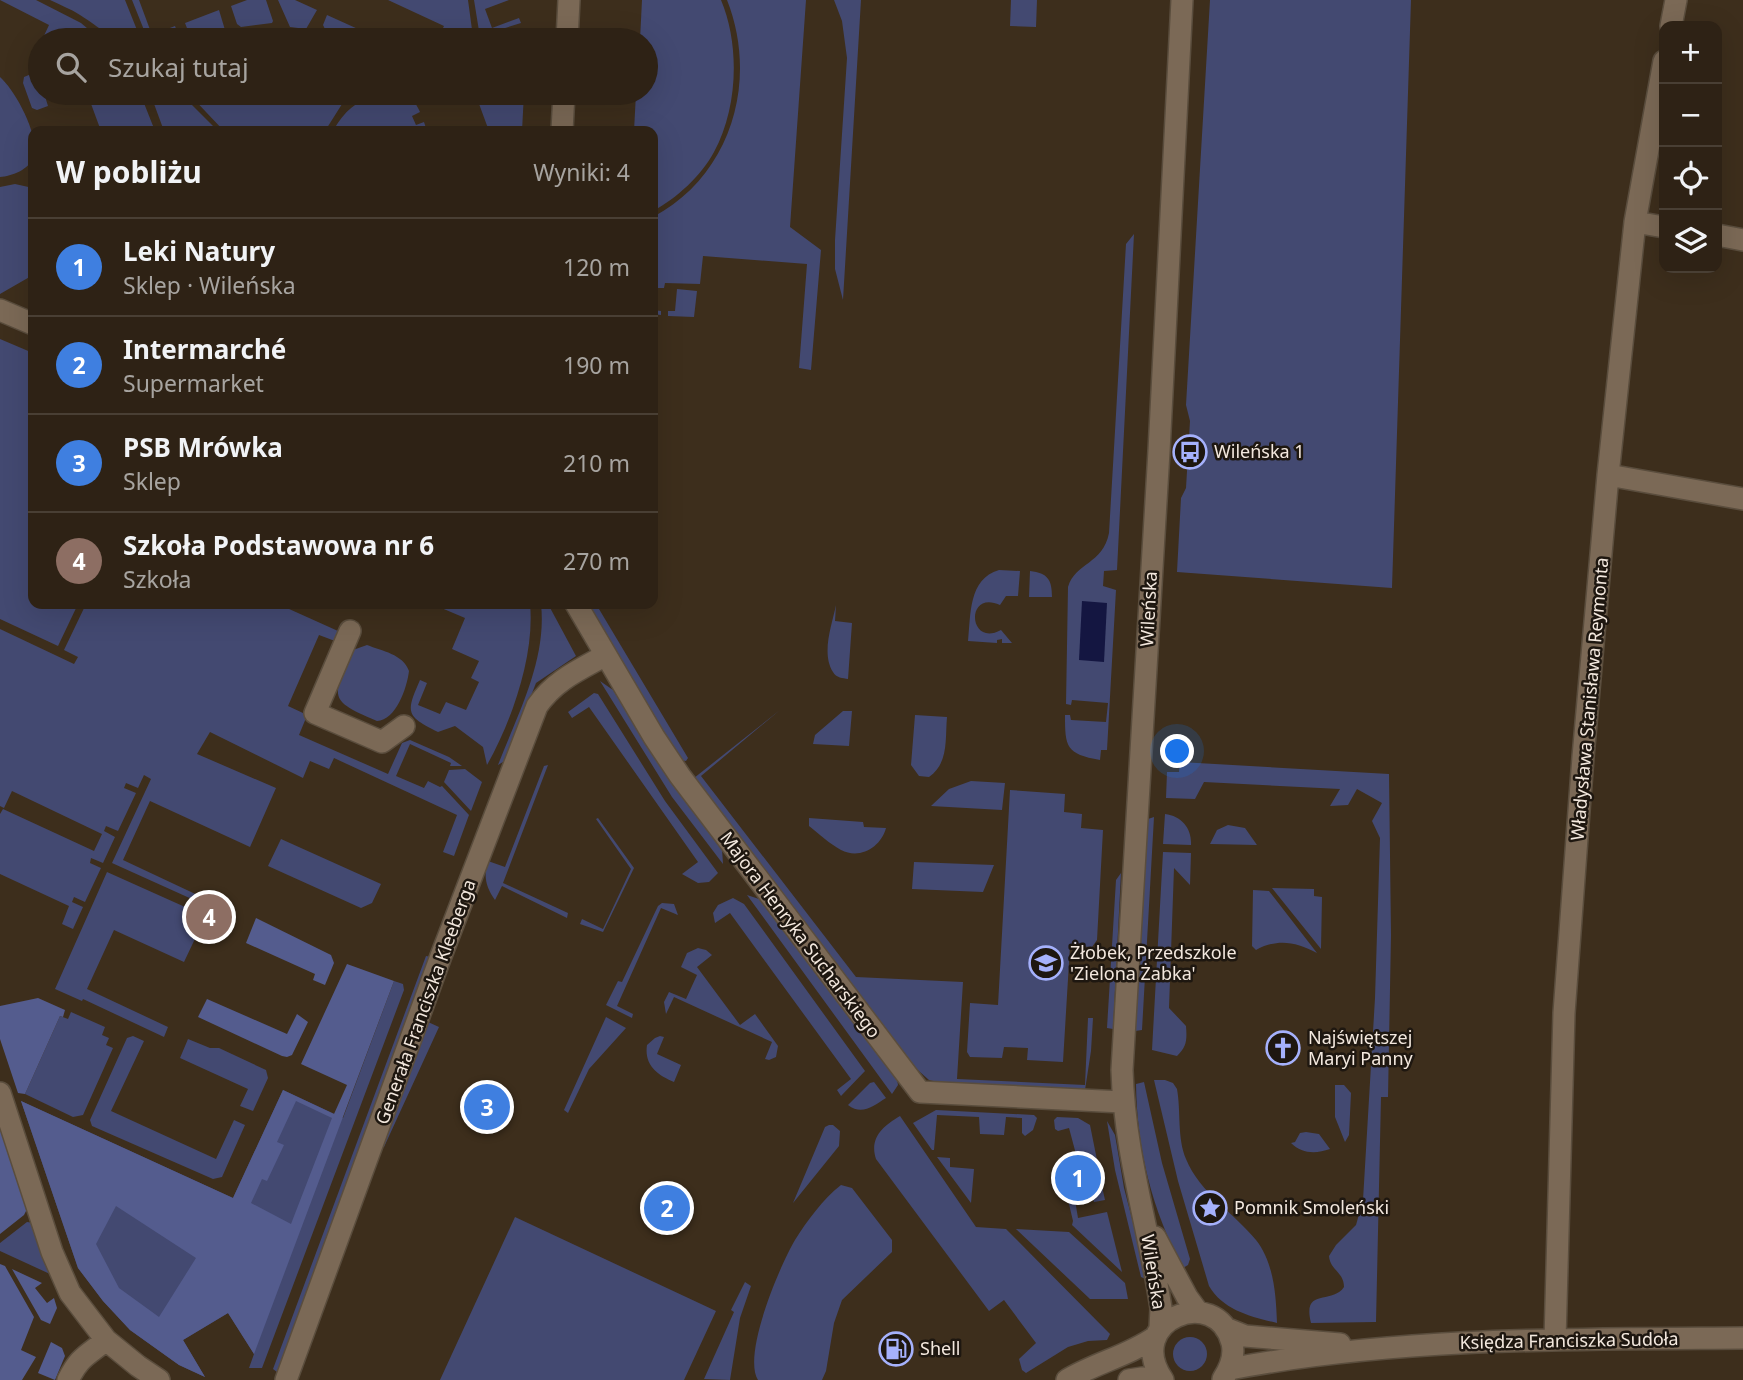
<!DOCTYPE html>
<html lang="pl">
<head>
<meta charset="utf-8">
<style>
	body { margin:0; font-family:"Noto Sans",sans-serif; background:#362a1e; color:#f1f3f6 }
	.controls { position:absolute; right:21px; top:21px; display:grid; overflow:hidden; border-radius:14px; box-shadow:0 7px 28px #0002 }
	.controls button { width:63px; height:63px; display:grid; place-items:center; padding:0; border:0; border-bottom:2px solid #493f34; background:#2e2215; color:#f1f3f6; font:35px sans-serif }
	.you { position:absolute; left:1178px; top:752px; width:24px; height:24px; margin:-18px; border:5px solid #fff; border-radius:50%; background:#1a73e8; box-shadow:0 0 0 10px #1a73e833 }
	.badge { display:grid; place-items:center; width:46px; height:46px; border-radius:50%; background:#a5b1fc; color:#fff; font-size:23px; font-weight:700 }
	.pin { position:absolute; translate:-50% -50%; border:4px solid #fff; box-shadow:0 2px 7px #0006 }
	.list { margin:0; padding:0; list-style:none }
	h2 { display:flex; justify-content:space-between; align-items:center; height:91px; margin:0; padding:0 28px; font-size:30px }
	h2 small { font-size:23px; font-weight:400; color:#a7a4a0 }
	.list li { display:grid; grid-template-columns:46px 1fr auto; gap:21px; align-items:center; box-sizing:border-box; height:98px; padding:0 28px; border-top:2px solid #493f34 }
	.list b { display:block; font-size:26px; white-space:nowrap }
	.list p { margin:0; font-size:23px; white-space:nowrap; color:#a7a4a0 }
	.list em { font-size:23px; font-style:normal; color:#a7a4a0 }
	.icon { flex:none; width:38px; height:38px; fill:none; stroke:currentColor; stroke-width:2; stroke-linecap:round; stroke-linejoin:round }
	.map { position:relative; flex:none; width:1743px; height:1380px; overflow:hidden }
	.search { position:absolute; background:#2e2215; box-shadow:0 7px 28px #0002; left:28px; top:28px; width:630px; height:77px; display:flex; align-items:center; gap:18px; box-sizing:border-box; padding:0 24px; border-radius:38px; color:#a7a4a0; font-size:26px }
	.panel { position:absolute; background:#2e2215; box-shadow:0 7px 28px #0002; left:28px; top:126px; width:630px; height:483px; border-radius:14px }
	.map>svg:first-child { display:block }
	.green { fill:#434971 }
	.forest { fill:#545c8e; fill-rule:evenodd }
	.water { fill:#141641 }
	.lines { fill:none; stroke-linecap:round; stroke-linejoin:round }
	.minor-casing { stroke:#5a4d3d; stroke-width:24 }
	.minor { stroke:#7b6956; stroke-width:21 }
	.labels { text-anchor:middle; stroke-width:5; stroke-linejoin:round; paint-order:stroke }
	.poi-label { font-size:18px; fill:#f3e8de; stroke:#1e1710; text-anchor:start }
	.street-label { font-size:18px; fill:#f3e8de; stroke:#1e1710 }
</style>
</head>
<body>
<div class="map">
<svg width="1743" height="1380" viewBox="0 0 1743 1380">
	<rect width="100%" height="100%" fill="#3d2e1c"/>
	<path class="green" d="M0,0H36L81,23L101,40H42L49,25Z
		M50,0H125L141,40C111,43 103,29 80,15C71,9 60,5 50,0Z
		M132,0H139L152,35L175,26L180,39L148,40Z
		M247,0H266L273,21L272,23L241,27L237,24L231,6Z
		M278,0H295L317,10L306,29L290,27Z
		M388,0H468L473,37L471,40H437L444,26Z
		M474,0H509L485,9L492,28L519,18L521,23L483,35L479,31Z
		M642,0H721C740,45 738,108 714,152C701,176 677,198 653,211V131H634L636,93H646V40H640Z
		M727,0H806L790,227L821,250L811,370L799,368L807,264L703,256L700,284L665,283L664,288H655L653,310L661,311V315L653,314V217C731,176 759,81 727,0Z
		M834,0H861L843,300L835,269V240L847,58L842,21Z
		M1011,0H1037L1036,27L1010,26Z
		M1210,0H1411L1392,588L1177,572L1181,498L1186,488L1190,421L1186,405Z
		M219,10L225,30L194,37L190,36L185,23Z
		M327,15L369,34L366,40H348L326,31L323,25Z
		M36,72L40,84V93H44L48,106L37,110L32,108L23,83L24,77Z
		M0,77C15,90 41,137 33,158C28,170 12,176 0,177Z
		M87,93H140L155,131H101Z
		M150,93H180L218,131H164Z
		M188,93H349L325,131H224Z
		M378,93H404C412,98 416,103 420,112L412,116L416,125L424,122L427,131H333C345,110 356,102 378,93Z
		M475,93H524L522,131H489Z
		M15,184L33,188V275L0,294V187Z
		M1134,234L1117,570L1104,571L1103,586L1116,590L1107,750H1101L1100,760C1066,754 1065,747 1065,715H1070L1071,720L1106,722L1108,703L1072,700L1071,705L1066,704L1068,587C1075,563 1103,564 1109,533L1126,244Z
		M677,289L697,291L694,317L668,316V311H675Z
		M0,339L33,353V604H78L58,646L0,619Z
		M999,570L1020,571L1018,596H1006L1000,605C965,589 968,648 1001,630L1012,643H1002V639L997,640V643L968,641C971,615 968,579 999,570Z
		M1030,571C1048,573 1052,580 1052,597H1029Z
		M86,604H278L338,631L339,634L335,641L319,635L288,706L303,713L306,718L299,735L388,774L402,743L410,740L449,757L462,766H450L451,763L410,744L396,776L424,788L428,781L440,787L442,786L469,815L454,856L443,852L457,815L334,758L329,769L310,761L303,778L210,732L197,754L276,788L250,847L150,801L123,860L223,907L215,926L205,905L112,863L151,779L144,775L138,788L126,783L124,788L136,793L118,831L106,826L104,831L115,837L103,863L91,858L90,863L101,868L85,902L74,897L72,902L83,907L73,929L62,924L69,906L0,874V814L3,809L94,851L102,834L12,791L4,808L0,806V629L74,664L78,657L64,650Z
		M432,604H530C535,654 512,721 487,765L483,747L455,726L438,732C405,716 406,712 420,680L427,683L418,705L440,714L446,702L466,710L479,682L471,678L479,661L452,649L465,618Z
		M541,604H548L576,656L536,683L506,760L498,765C518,713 547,660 541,604Z
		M588,604H596L688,758L686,761L680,760Z
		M836,605L835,621L852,623L848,679C843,678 836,678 833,672C821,653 832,625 836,605Z
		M367,645C382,651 403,654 409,671C407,688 396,720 377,721C327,700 332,698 353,650Z
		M600,681L613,690L677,789L722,849L723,864L672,797Z
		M594,693L598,694L665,801L718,873L709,882L698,883L682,874L698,862L589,707L572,718L568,712Z
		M780,710L701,776L856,977L963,982L957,1079L1085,1085L1088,1018H1093L1091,1051L1085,1090L941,1083L929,1080L912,1065L694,778Z
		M843,711H852L849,746L813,744L815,735Z
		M915,715L947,717C945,739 949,763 929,777L919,776L911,765Z
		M1180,762L1389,774L1391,935L1388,1097H1381L1376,1322L1311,1323C1302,1287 1332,1305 1344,1287C1344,1272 1330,1270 1329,1256L1336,1245L1356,1225L1363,1200L1375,998L1380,838L1372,821L1382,803L1357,789L1348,805L1330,806L1340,789L1204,782L1195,799L1166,798L1167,772H1179Z
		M548,765L503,883L568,913L567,918L502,886L495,900C486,888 483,875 488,861L505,867L544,766Z
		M465,769L482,782L471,811L444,782L449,770Z
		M971,781L1005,783L1002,810L931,806L949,789Z
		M1010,790L1065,794L1064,812L1082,814L1081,828L1103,830L1097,940L1092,947L1070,946L1063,1062L1027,1060L1028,1048L1004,1047L1002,1058L970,1057L967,1052L970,1003L998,1005Z
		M1165,814C1182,816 1192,829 1191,845L1163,844Z
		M1154,817L1142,1030L1135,1031L1148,819Z
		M598,818L634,868L603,932L580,924L582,919L603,929L631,869L596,819Z
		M809,818L863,822L864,827L886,828C881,847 860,860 841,850C830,844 819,834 809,826Z
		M1228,825L1245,828L1257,845L1210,844L1217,830Z
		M281,839L381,884L372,903L361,908L268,866Z
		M1163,852L1191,853L1190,885L1174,868L1169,1008L1186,1026C1187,1039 1187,1047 1177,1056L1152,1050Z
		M914,862L994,865L983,892L912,889Z
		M107,872L194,911L202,924L184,962L114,930L87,989L168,1027L164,1037L83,999L82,1001L55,989Z
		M1121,873L1113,1029L1107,1028L1116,880Z
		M1272,888L1314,889V896L1322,897L1321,949Z
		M1253,890L1269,891L1317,953C1296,942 1278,938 1256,950L1252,946Z
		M747,895L759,899L897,1079L898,1085L892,1094Z
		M733,898L744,904L865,1071L841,1096L837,1090L851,1079L730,913L715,923L713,913L718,905Z
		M662,903L674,904L678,915L661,908L617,1006L633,1014L632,1018L606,1005L618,981L622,982L658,906Z
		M698,948L706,950L712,955L697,967L740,1025L755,1014L778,1046L776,1057L769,1060L765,1059L772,1042L674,997L666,1014L664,1002L669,992L686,999L697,975L681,967L687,953Z
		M426,956L431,957L277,1372L273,1369Z
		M394,981L403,984L404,990L262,1368H249L254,1354L228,1313L183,1340L205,1377L179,1365L130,1330L103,1301L78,1268L21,1101L233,1198L283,1090L343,1118Z
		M71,1012L105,1027L102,1035L109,1038L106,1045L113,1048L83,1115L73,1117L25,1094L60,1016L68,1019Z
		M606,1017L626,1028L589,1069L568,1113L564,1110Z
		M428,1022L439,1027L384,1147L382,1146Z
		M133,1036L144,1041L111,1111L216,1159L234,1120L245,1125L222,1177L213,1179L92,1126L90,1120L127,1038Z
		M660,1036L664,1037L657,1054L681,1065L674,1082C657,1075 644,1065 647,1045L655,1038Z
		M188,1039L210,1048H219L266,1070L268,1078L253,1111L240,1106L248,1089L180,1058Z
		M1165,1080L1173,1083L1177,1089C1181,1111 1177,1138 1186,1159C1200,1193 1234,1213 1256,1240C1274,1263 1276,1295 1277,1323C1251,1317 1223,1310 1209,1286L1178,1181L1154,1080Z
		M874,1082L886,1098C873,1106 862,1116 848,1105L870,1083Z
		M1144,1082L1162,1163L1190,1259L1188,1265L1183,1268C1152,1210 1137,1150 1136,1084Z
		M1335,1085H1344L1351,1093L1349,1135L1345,1142L1335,1117Z
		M936,1110L1034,1115L1037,1118L1033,1130L1025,1136L1022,1133V1118L1006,1117L1004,1135L980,1134L979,1117L937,1115L934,1150H932L913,1123Z
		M900,1116L976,1227L1006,1229L1110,1334L1107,1340L1088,1341L1068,1347L1026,1373L1022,1370L1019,1359L1036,1343L1004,1300L989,1311L876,1159C869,1138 883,1126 900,1116Z
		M1057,1117L1078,1118L1090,1125L1097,1160L1095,1162L1066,1169L1070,1187L1101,1182L1105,1200L1094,1202L1092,1196L1075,1200L1078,1218L1107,1212L1122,1272L1072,1225L1073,1221L1060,1166L1064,1162L1077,1158L1069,1128L1058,1131L1055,1129L1054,1120Z
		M1107,1121L1115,1135L1124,1188L1148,1280L1141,1277L1115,1170Z
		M829,1125H833L840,1131L839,1146L793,1203L825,1127Z
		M1306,1132L1319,1134L1330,1149C1316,1154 1302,1154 1291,1143L1295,1142L1300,1133Z
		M937,1157L950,1158V1167L974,1169L971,1203Z
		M841,1185L852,1188L892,1240V1252L842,1300L834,1323L826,1371L822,1380H758C742,1355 780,1265 795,1240C807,1221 823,1199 841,1185Z
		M515,1217L716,1311L684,1380H440Z
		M27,1222L34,1223L50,1274L0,1251V1243Z
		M1016,1229L1069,1232L1125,1283L1128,1299H1090Z
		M745,1282L751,1286L740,1318L730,1380L704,1379L734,1312L731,1310Z
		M1173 1354a17 17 0 1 1 34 0a17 17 0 1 1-34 0Z"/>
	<path class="forest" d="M256,918L331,955L334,963L325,985L313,980L315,974L246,943Z
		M347,964L394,981L254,1354L228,1313L183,1340L205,1377L179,1365L130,1330L103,1301L78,1268L21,1101L233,1198L283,1090L334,1114L347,1085L301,1064ZM296,1101L332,1118L291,1224L251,1203L262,1179L267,1181L284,1145L277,1142ZM116,1206L196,1258L159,1317L119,1288L96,1244Z
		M38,998L65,1010L63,1017L60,1016L25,1094L18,1093L0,1039V1006Z
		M207,999L287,1034L297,1014L308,1022L292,1055L287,1057L282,1056L198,1017Z
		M0,1124L28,1207L24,1215L0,1234Z
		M0,1264L5,1266L34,1317L21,1350L36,1357L22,1380H0Z
		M12,1269L42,1283L35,1288L47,1303L54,1298L57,1308L50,1324L41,1320Z
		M51,1342L62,1348L65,1356L55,1380L38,1373Z"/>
	<path class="water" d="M1082,601L1107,603L1104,662L1079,660Z"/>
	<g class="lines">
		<defs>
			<path id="minor" d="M1671,26L1676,0
				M567,40L569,0
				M562,131L564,93
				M1635,222L1664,227
				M1717,235L1743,240
				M0,310L33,324
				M1608,475L1743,499
				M576,604L654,737L680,776L920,1092L1122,1102
				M350,631L315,713L382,742L404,726
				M0,1093L52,1252L70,1293L106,1340L138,1366L159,1380
				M1155,1237L1187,1297L1198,1312
				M1160,1328L1161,1308L1157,1284C1144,1213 1124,1143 1122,1070L1159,451L1182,0
				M1225,1328L1245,1336L1340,1344
				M1555,1340L1564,1013L1583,757L1608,475L1635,222L1664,61
				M1230,1369C1398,1337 1572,1339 1743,1338
				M68,1380C80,1356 87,1356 106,1340
				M286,1380L441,956L537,706C555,680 579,670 606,655
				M1067,1380C1095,1363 1128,1356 1155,1337
				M1129,1380L1142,1378L1159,1380
				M1163,1380C1122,1320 1217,1283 1232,1343C1235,1356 1231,1367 1223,1379"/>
		</defs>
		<use href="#minor" class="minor-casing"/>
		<use href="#minor" class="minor"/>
	</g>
	<defs>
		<symbol id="bus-ring" viewBox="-11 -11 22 22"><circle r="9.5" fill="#1e1710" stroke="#a5b1fc" stroke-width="1.5"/><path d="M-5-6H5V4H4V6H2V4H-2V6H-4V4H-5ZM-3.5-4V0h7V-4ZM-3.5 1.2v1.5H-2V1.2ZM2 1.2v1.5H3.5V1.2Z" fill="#a5b1fc"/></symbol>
		<symbol id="school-ring" viewBox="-11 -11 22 22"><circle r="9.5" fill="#1e1710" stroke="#a5b1fc" stroke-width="1.5"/><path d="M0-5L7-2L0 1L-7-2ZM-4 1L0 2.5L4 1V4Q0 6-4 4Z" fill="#a5b1fc"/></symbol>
		<symbol id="church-ring" viewBox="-11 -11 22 22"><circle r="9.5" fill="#1e1710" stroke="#a5b1fc" stroke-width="1.5"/><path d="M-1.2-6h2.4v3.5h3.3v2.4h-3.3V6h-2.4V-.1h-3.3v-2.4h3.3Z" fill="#a5b1fc"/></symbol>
		<symbol id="sight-ring" viewBox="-11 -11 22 22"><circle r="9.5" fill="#1e1710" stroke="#a5b1fc" stroke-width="1.5"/><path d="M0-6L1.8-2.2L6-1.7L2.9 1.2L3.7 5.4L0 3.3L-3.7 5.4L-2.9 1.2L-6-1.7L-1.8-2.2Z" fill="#a5b1fc"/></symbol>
		<symbol id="fuel-ring" viewBox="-11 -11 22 22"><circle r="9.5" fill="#1e1710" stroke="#a5b1fc" stroke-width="1.5"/><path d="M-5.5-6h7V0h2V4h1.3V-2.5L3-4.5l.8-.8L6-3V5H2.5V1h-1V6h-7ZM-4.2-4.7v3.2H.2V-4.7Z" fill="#a5b1fc"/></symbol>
	</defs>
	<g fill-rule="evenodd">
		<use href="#bus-ring" x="1171" y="433" width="38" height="38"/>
		<use href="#school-ring" x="1027" y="944" width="38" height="38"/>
		<use href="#church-ring" x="1264" y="1029" width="38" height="38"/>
		<use href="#sight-ring" x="1191" y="1189" width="38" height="38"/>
		<use href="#fuel-ring" x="877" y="1330" width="38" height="38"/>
	</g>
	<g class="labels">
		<g class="poi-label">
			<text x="1214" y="458">Wileńska 1</text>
			<text x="1070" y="959">Żłobek, Przedszkole<tspan x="1070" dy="21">'Zielona Żabka'</tspan></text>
			<text x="1308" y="1044">Najświętszej<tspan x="1308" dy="21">Maryi Panny</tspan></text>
			<text x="1234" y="1214">Pomnik Smoleński</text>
			<text x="920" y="1355">Shell</text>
		</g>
		<g class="street-label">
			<text transform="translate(1149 609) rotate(-87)" y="6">Wileńska</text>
			<text transform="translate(1590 699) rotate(-85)" y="6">Władysława Stanisława Reymonta</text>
			<text transform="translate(800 935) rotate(53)" y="6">Majora Henryka Sucharskiego</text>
			<text transform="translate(426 1002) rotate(-70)" y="6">Generała Franciszka Kleeberga</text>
			<text transform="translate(1153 1272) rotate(81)" y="6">Wileńska</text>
			<text transform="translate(1569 1341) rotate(-1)" y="6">Księdza Franciszka Sudoła</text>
		</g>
	</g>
</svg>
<div class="controls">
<button>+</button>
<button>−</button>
<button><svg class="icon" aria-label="locate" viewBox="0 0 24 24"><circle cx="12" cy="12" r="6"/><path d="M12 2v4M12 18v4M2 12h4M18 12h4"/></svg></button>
<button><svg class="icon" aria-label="layers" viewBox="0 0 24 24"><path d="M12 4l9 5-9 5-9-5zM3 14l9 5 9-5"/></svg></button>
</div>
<div class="you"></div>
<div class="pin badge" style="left:1078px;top:1178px;background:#3f7fe0">1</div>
<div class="pin badge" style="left:667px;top:1208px;background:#3f7fe0">2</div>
<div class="pin badge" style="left:487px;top:1107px;background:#3f7fe0">3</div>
<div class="pin badge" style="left:209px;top:917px;background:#8d6e63">4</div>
<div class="search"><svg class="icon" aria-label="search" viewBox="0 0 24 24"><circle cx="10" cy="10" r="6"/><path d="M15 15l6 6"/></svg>Szukaj tutaj</div>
<section class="panel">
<h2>W pobliżu<small>Wyniki: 4</small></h2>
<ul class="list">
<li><span class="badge" style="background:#3f7fe0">1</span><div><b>Leki Natury</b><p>Sklep · Wileńska</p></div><em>120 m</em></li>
<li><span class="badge" style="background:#3f7fe0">2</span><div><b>Intermarché</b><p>Supermarket</p></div><em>190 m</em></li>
<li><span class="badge" style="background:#3f7fe0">3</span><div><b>PSB Mrówka</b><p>Sklep</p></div><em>210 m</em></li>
<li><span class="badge" style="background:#8d6e63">4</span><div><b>Szkoła Podstawowa nr 6</b><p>Szkoła</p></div><em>270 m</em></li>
</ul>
</section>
</div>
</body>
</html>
